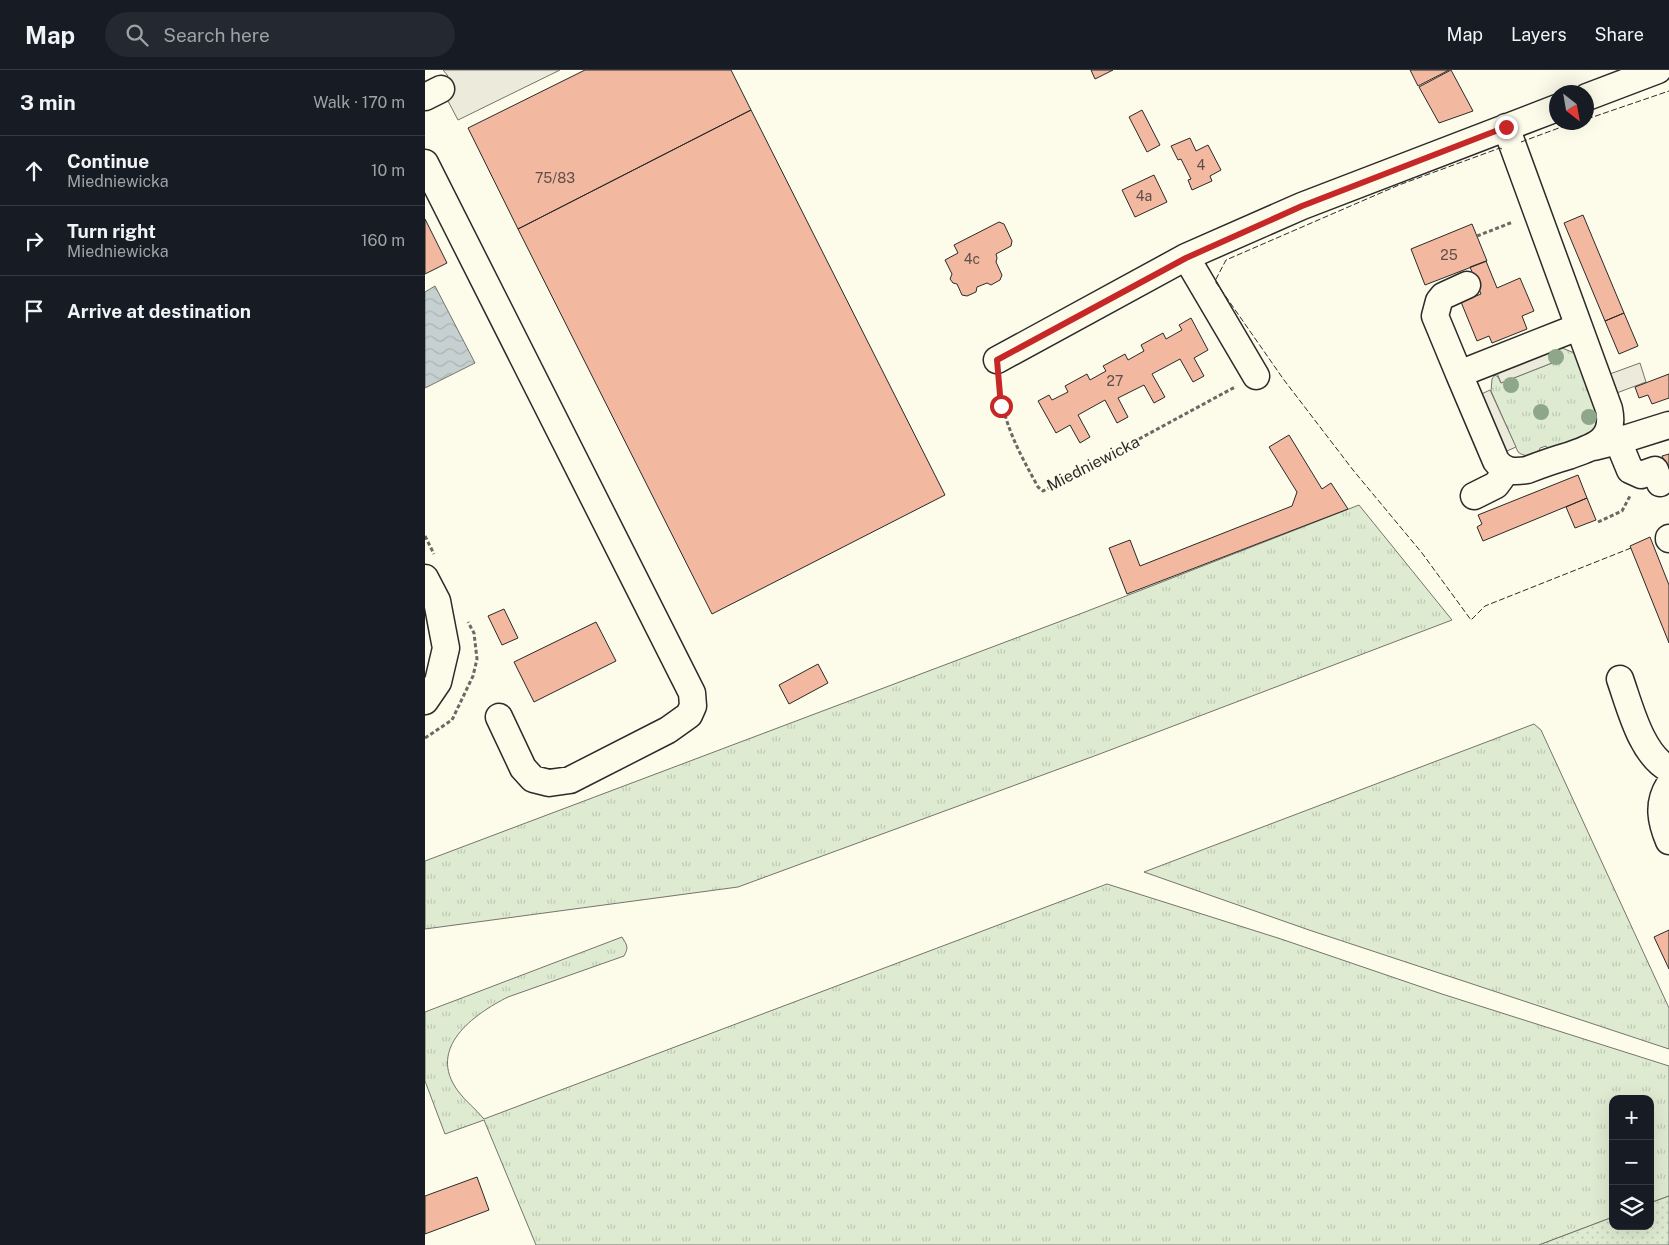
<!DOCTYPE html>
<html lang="en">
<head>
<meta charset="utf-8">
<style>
	body { margin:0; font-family:"Public Sans",sans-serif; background:#242831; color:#f1f3f6 }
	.controls { position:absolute; right:15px; bottom:15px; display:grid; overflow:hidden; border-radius:10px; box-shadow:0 5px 20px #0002 }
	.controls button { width:45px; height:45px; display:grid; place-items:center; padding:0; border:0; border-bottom:1px solid #363941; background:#171b24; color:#f1f3f6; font:25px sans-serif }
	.compass { position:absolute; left:1124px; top:15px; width:45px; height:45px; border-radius:50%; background:#171b24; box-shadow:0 5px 20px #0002; rotate:149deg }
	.stop { position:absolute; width:15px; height:15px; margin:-11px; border:4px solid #c62828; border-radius:50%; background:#fff }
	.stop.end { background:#c62828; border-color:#fff; box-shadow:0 1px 5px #0008 }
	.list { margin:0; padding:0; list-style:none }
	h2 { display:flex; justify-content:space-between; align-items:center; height:65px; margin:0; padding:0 20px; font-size:21px }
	h2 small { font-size:16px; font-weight:400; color:#9ea1a6 }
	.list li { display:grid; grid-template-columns:32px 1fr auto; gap:15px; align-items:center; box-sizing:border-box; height:70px; padding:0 20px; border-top:1px solid #363941 }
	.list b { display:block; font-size:19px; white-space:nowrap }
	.list p { margin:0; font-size:16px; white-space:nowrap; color:#9ea1a6 }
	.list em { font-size:16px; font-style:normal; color:#9ea1a6 }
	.icon { flex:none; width:28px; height:28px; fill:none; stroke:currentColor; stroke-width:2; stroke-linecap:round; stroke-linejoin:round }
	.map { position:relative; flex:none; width:1244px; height:1175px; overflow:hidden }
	header { display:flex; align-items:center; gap:30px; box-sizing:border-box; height:70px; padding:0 25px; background:#171b24; border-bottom:1px solid #363941 }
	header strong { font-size:24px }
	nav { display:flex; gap:28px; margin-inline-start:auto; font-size:18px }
	.search { width:350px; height:45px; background:#242831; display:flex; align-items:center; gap:12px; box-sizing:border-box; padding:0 18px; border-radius:28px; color:#9ea1a6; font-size:19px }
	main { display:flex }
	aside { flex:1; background:#171b24 }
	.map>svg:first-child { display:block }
	.grass { fill:url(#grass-tufts); stroke:#74746e }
	.garden { fill:url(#garden-dots); stroke:#74746e }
	.parking { fill:#eceadb; stroke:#74746e }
	.water { fill:url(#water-waves); stroke:#74746e }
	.building { fill:#f2b8a0; stroke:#2b2b2b }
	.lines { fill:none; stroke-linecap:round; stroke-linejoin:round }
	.minor-casing { stroke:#2b2b2b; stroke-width:29 }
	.path { stroke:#6a6964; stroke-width:3; stroke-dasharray:4 2.5; stroke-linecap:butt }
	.minor { stroke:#fdfbea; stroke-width:26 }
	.fence { stroke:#2b2b2b; stroke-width:1; stroke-dasharray:6 2.5; stroke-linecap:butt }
	.tree { fill:#8ea78a }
	.route { stroke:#c62828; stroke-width:6 }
	.labels { text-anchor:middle; stroke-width:4; stroke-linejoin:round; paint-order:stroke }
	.number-label { font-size:14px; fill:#5d4e48 }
	.street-label { font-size:16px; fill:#2b2b2b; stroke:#fdfbea }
</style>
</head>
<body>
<header>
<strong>Map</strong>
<div class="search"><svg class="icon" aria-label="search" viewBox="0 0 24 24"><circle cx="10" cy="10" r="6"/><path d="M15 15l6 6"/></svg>Search here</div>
<nav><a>Map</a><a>Layers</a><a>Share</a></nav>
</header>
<main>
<aside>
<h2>3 min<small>Walk · 170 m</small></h2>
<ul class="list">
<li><svg class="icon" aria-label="ahead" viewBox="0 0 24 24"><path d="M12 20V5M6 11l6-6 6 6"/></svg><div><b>Continue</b><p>Miedniewicka</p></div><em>10 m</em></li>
<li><svg class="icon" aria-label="right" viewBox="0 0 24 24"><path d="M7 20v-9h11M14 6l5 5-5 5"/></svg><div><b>Turn right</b><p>Miedniewicka</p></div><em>160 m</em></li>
<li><svg class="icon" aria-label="arrive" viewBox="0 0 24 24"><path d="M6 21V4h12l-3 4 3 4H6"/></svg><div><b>Arrive at destination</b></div></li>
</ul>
</aside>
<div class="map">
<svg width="1244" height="1175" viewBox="0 0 1244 1175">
	<defs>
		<pattern id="grass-tufts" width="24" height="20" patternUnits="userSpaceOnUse" patternTransform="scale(1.25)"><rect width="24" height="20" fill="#deebd1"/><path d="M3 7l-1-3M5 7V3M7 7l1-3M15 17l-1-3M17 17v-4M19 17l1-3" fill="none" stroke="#bfcab4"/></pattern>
		<pattern id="garden-dots" width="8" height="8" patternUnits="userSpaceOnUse" patternTransform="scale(1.25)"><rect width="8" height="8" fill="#deebd1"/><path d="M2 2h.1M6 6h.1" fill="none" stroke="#bfcab4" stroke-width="1.8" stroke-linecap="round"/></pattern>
		<pattern id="water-waves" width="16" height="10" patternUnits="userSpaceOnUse" patternTransform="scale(1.25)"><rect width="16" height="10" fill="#c7d0d0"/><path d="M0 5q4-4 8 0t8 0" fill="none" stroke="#abb3b3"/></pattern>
	</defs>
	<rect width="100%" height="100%" fill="#fdfbea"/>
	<path class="grass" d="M1137,278L1152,284L1156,288L1174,351L1164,366L1123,379L1121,376L1115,378L1114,382C1105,385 1101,388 1093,382L1066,321L1067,309L1070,305L1073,307L1076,313L1127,293L1125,281Z
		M934,435L1027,550L672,685L313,817L0,859V791L660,542Z
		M1109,654L1116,660L1244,938V979L884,860L719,802Z
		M682,814L856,869L1017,924L1244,996V1126L1225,1133V1029H1188V1147L1114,1175H111L59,1050L20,1064L0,1011V942L197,867C202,875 204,877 199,886L83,927C49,944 1,978 33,1021C40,1031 51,1039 59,1049Z"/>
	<path class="garden" d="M1244,1126V1175H1114L1188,1147V1156H1225V1133Z"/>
	<path class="parking" d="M18,0H135L33,50L13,12L23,6Z
		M1122,279L1127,293L1076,313L1070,298Z
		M1215,293L1221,312L1189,324L1182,305Z
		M1065,320L1091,377L1075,384L1050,327Z"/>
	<path class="water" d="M10,216L50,293L0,318V222Z"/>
	<path class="building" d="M160,0H306L326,40L93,159L43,58Z
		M666,0H688L670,9Z
		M985,0H1024L993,16Z
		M1026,0L1048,41L1014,53L994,17Z
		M326,40L520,425L287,544L93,159Z
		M717,40L735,75L722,82L704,47Z
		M765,68L771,81L783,75L796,100L785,106L787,111L767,120L763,110L766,109L756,89L753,90L746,76Z
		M729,105L742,132L710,147L697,120Z
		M1158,145L1199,243L1180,251L1139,153Z
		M0,149L22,193L0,204Z
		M574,152L579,154L587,171L586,176L571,184L572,188L571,192L577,205L575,210L566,215L562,213L552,217L551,222L542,226L537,225L532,214L528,213L525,209L527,204L520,190L533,183L529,175Z
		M1047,154L1062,191L1000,215L986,179Z
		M1061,191L1072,218L1095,208L1109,241L1097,246L1102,259L1067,273L1064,266L1052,271L1036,232L1056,224L1045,197Z
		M1199,243L1213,276L1194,284L1180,251Z
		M766,248L783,280L769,288L779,306L768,312L755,289L727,304L740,327L729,333L719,315L693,328L703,347L692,353L680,330L653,345L665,367L655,373L645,355L631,363L613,331L624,325L627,330L643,322L640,316L662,304L665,310L681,301L678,296L700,284L703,290L719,281L716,275L738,263L741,269L757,260L754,255Z
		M1244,304V328L1227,334L1223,325L1214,328L1210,317Z
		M864,365L897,419L906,413L923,439L702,524L684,478L705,470L715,496L867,436L872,422L844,377Z
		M1244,384V401L1237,386Z
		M1153,405L1162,428L1058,471L1052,457L1057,454L1053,445Z
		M1162,428L1171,450L1150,458L1141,437Z
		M1225,467L1244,515V573L1205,476Z
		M79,539L93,568L77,575L63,546Z
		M171,552L191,591L109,632L89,592Z
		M393,594L403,613L364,634L354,615Z
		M1244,860V899L1229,867Z
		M52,1107L64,1140L0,1164V1126Z"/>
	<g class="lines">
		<defs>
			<path id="minor" d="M0,27L16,19
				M1162,27L1233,0
				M1081,57L1184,339C1191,371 1168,377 1143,386C1129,390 1115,395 1102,400C1090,402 1079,402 1071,391L1034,304L1153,257
				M0,93L267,623L268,636L264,645L243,660L145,710L124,713L108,709L98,698L74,647
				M761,187L831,306
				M572,290L761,187L877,136L1132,38
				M1034,304L1010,246L1014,231L1018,226L1042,215
				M1193,371L1205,400L1216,405L1230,400L1235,413
				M1169,377L1193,371L1244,355
				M1049,426L1071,415L1082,400
				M1244,468V469
				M0,508L12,531L21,578L13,612L0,631
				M1195,609C1205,637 1216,684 1244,699
				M1244,715C1232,734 1236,752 1244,771"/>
		</defs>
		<use href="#minor" class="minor-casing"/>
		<path class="path" d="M1052,166L1088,152
			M574,313C578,354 594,382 613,417L618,421L810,317
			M1173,452L1197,441L1205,426
			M0,466L9,484
			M0,668L27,650L48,606L52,589L49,563L43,552"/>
		<use href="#minor" class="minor"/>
		<path class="fence" d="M1162,49L1244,21
			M1096,72L1150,52
			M1077,79L1075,78L974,115L801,190L790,211L859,310L928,400L997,483L1046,550L1060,536L1206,478"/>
	</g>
	<g class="tree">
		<circle cx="1131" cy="287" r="8"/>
		<circle cx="1086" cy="315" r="8"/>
		<circle cx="1116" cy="342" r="8"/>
		<circle cx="1164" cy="347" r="8"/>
	</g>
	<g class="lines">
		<path class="route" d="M576,336L572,290L761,188L877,136L1081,57"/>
	</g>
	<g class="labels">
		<g class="number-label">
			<text x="776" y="100">4</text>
			<text x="130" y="113">75/83</text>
			<text x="719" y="131">4a</text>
			<text x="1024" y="190">25</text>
			<text x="547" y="194">4c</text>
			<text x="690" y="316">27</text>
		</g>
		<g class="street-label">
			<text transform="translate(668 393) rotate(-27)" y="6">Miedniewicka</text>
		</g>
	</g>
</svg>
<div class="controls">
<button>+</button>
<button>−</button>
<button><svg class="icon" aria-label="layers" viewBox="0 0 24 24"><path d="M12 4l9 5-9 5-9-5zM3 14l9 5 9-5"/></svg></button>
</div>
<svg class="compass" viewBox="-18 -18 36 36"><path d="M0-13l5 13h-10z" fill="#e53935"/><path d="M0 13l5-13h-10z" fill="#9ea1a6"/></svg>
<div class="stop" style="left:576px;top:336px"></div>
<div class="stop end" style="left:1081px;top:57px"></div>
</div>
</main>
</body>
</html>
